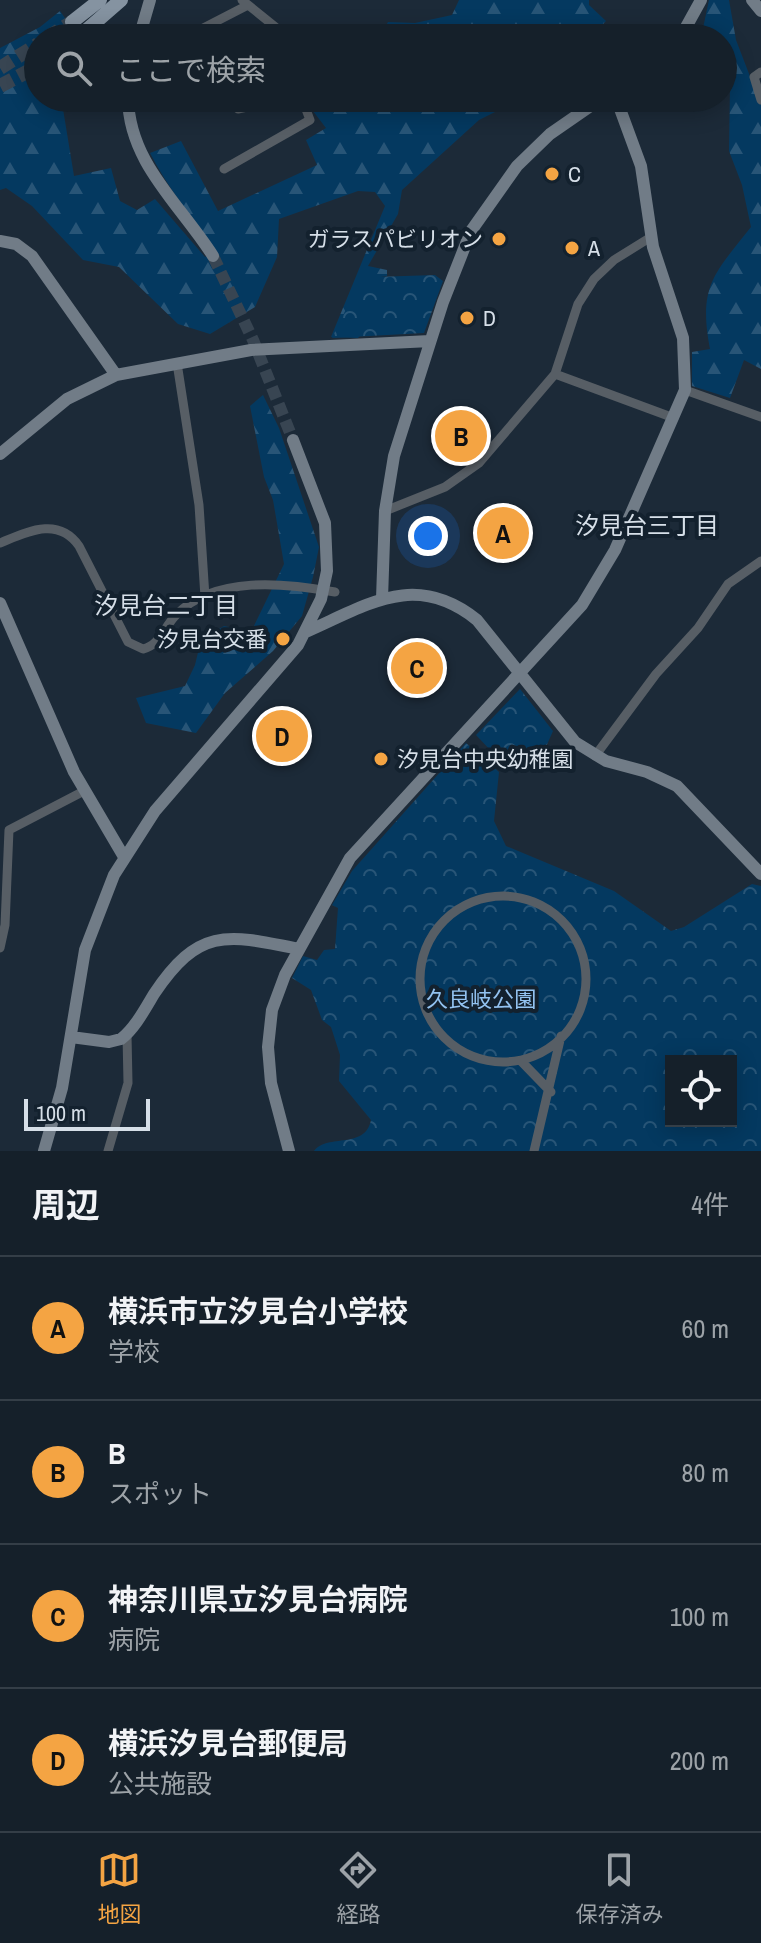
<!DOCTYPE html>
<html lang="ja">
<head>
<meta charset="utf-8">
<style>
	body { margin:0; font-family:"Archivo Narrow","Noto Sans JP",sans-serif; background:#1e2832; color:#f1f3f6 }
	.controls { position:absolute; right:24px; bottom:24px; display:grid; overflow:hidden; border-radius:0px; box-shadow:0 4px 20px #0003 }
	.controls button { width:72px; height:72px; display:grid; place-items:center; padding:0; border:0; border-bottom:2px solid #343e47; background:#15202a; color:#f1f3f6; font:40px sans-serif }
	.scale { position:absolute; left:24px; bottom:20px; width:126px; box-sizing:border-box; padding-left:8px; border:4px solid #d6dfe8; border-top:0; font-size:22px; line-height:28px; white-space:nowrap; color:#d6dfe8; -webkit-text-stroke:6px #13212e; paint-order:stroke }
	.you { position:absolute; left:428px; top:536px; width:28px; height:28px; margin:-20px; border:6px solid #fff; border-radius:50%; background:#1a73e8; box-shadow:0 0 0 12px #1a73e833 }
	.badge { display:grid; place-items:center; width:52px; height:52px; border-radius:50%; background:#f4a443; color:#111; font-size:26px; font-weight:700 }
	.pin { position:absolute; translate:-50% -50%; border:4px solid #fff; box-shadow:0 2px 8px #0006 }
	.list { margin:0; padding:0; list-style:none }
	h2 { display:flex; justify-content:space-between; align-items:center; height:104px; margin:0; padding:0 32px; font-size:34px }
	h2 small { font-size:26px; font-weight:400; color:#9da3a8 }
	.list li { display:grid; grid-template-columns:52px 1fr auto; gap:24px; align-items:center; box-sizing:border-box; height:144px; padding:0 32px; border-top:2px solid #343e47 }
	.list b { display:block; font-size:30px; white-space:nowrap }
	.list p { margin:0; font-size:26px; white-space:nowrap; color:#9da3a8 }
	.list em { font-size:26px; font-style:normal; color:#9da3a8 }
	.icon { flex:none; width:44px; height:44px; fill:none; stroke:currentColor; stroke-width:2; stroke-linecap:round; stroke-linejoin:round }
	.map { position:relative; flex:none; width:761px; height:1151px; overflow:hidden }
	.search { position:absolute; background:#15202a; box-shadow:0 4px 20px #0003; left:24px; right:24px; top:24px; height:88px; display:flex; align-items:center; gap:20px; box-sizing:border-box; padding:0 28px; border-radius:44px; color:#9da3a8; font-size:30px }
	.sheet { height:680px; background:#15202a }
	nav { display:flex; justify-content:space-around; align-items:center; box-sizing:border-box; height:112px; border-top:2px solid #343e47; background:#15202a; font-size:22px; color:#9da3a8 }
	nav a { display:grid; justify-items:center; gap:4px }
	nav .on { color:#f4a443 }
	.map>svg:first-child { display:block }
	.forest { fill:url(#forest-firs) }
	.park { fill:url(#park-crowns); fill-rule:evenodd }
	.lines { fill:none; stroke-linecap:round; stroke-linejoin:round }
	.secondary-tunnel { stroke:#384552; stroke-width:12; stroke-dasharray:12 6; stroke-linecap:butt }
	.primary-tunnel { stroke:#384552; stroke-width:14; stroke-dasharray:14 7; stroke-linecap:butt }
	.street { stroke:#575e65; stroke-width:9 }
	.secondary { stroke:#717c87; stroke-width:12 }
	.primary { stroke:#8593a1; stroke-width:14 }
	.poi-dot { fill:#f4a443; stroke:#13212e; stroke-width:3 }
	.labels { text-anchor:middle; stroke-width:8; stroke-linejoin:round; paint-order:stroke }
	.poi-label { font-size:22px; fill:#d6dfe8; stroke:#13212e; text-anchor:start }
	.park-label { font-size:22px; fill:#93c3f1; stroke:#13212e }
	.neighbourhood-label { font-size:24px; fill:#d6dfe8; stroke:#13212e }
</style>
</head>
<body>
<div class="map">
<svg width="761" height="1151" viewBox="0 0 761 1151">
	<defs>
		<pattern id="forest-firs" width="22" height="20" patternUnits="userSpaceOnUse" patternTransform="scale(2)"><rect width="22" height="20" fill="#043960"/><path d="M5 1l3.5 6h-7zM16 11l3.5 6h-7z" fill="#285577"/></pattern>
		<pattern id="park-crowns" width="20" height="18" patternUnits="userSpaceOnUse" patternTransform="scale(2)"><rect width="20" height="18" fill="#043960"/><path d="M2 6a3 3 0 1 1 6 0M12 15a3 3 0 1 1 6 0" fill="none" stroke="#285577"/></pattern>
	</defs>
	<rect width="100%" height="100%" fill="#1c2a38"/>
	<path class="forest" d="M459,0H589V5L606,21L590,38H390L384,29L388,22L415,23L452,15Z
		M709,0H729L736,40L761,105V369L744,360L730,398L692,386V352L710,349C698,286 714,274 751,227L742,185L729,151L730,86L723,71V38H707L702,33Z
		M60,11L79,38H38V98H70L63,109L74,176L111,168L120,201L137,210L155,199L205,257L214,250C193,218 167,187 150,153L181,141L218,211L317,165L306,140L326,128L303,98H320L327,106L341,100L351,106L362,98H523L479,120L402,190L398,214L368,266L387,270V276L374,278L373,322L358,338L331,337L385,206L375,192L358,191L279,219L277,257L255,307L210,334L178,324L119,267L83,260L32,206L6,188L0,190V48L40,27Z
		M263,395L279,428L319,547L313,577L302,616L273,651L225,693L196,733L146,723L136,698L185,686L195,665L201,640L224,626L251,632L284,564L273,500L264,477L250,406Z"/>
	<path class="park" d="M364,272L374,277L435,275L443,281L424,333L332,338Z
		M520,689L553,731L545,749L525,755L493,753L476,735Z
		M466,743L499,772L494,821L506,846L614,891L671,931L684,927L752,884L761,886V1151H314C328,1133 365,1150 371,1120L339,1081L340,1055L331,1027L322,1020L311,990L292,978L303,956L317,960L324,950L335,949L338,908L332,905L352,871ZM671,1061H731V1121H671Z"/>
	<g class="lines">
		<path class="secondary-tunnel" d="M213,256L253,340L293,440"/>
		<path class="primary-tunnel" d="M47,38L72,22
			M0,68L38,44
			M0,86L38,66"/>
		<path class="street" d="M242,0L289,38
			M184,38L248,5
			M343,38L347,35
			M761,72L754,77L761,100
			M224,98L238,109L286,99L304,104L310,120L224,169
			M177,363L199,505L205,597
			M555,374L674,418
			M685,390L761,417
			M385,511L445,487L479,463L555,374L578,304L594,279L614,260L651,237
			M0,543C27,532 58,516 79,546L128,642L143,649C160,645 164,627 176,615C215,575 285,583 335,592
			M595,756L656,674L698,628L728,584L761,561
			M420 979a83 83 0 1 1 166 0a83 83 0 1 1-166 0Z
			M0,948L5,925L9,830L84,791
			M521,1061L551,1092
			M108,1151L128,1083L127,1035
			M534,1151L561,1036"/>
		<path class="secondary" d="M752,0L761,11
			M139,38L150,0
			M680,38L701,0
			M128,98C129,163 180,204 213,256
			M0,241L16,244L32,256L116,375
			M0,454L67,399L116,375L251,350L430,341
			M382,599L385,511L394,456L443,302L471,231L517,166L550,134L602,98
			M0,603L74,772L124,857
			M308,631C369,604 416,571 477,620L575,742L606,761L647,772L677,786L761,874
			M71,1037L109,1042L121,1039C135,1028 145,1009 154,994C199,927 226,934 299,949
			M44,1151L62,1088L85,950L114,875L155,811L298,645L321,599L327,571L325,523L293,440
			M289,1151L271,1083L268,1047L272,1010L285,975L350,858L582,605L615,550L685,390L683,338L653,247L641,166L616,98"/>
		<path class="primary" d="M72,22L100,0
			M82,34L121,0"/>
	</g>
	<g class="poi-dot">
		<circle cx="552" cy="174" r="8"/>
		<circle cx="499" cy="239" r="8"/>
		<circle cx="572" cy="248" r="8"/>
		<circle cx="467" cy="318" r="8"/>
		<circle cx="283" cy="639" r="8"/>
		<circle cx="381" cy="759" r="8"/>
	</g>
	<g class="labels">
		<g class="poi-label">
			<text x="568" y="182">C</text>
			<text x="483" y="247" text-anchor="end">ガラスパビリオン</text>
			<text x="588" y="256">A</text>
			<text x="483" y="326">D</text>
			<text x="267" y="647" text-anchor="end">汐見台交番</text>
			<text x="397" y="767">汐見台中央幼稚園</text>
		</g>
		<g class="park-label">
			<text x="481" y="1007">久良岐公園</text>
		</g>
		<g class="neighbourhood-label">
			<text x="647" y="534">汐見台三丁目</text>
			<text x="166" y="614">汐見台二丁目</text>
		</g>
	</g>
</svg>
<div class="controls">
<button><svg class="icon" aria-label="locate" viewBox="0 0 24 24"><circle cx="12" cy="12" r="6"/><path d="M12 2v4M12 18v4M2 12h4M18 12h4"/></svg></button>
</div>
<div class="scale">100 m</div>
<div class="you"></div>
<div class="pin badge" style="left:503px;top:533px">A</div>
<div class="pin badge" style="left:461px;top:436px">B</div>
<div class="pin badge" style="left:417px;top:668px">C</div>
<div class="pin badge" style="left:282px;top:736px">D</div>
<div class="search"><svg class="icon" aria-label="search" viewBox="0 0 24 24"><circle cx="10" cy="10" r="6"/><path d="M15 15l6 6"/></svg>ここで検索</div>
</div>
<section class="sheet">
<h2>周辺<small>4件</small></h2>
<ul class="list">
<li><span class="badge">A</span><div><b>横浜市立汐見台小学校</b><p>学校</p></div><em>60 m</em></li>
<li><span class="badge">B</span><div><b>B</b><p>スポット</p></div><em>80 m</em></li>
<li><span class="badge">C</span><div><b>神奈川県立汐見台病院</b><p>病院</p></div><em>100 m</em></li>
<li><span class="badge">D</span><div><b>横浜汐見台郵便局</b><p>公共施設</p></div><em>200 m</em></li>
</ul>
</section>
<nav>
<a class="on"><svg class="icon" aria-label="map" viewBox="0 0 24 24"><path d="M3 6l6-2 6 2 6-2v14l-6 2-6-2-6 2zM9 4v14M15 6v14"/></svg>地図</a>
<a><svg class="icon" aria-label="directions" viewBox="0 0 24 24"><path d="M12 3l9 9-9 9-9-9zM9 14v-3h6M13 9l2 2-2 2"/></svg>経路</a>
<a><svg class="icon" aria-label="saved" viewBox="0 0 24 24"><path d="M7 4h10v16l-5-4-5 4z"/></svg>保存済み</a>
</nav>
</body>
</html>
